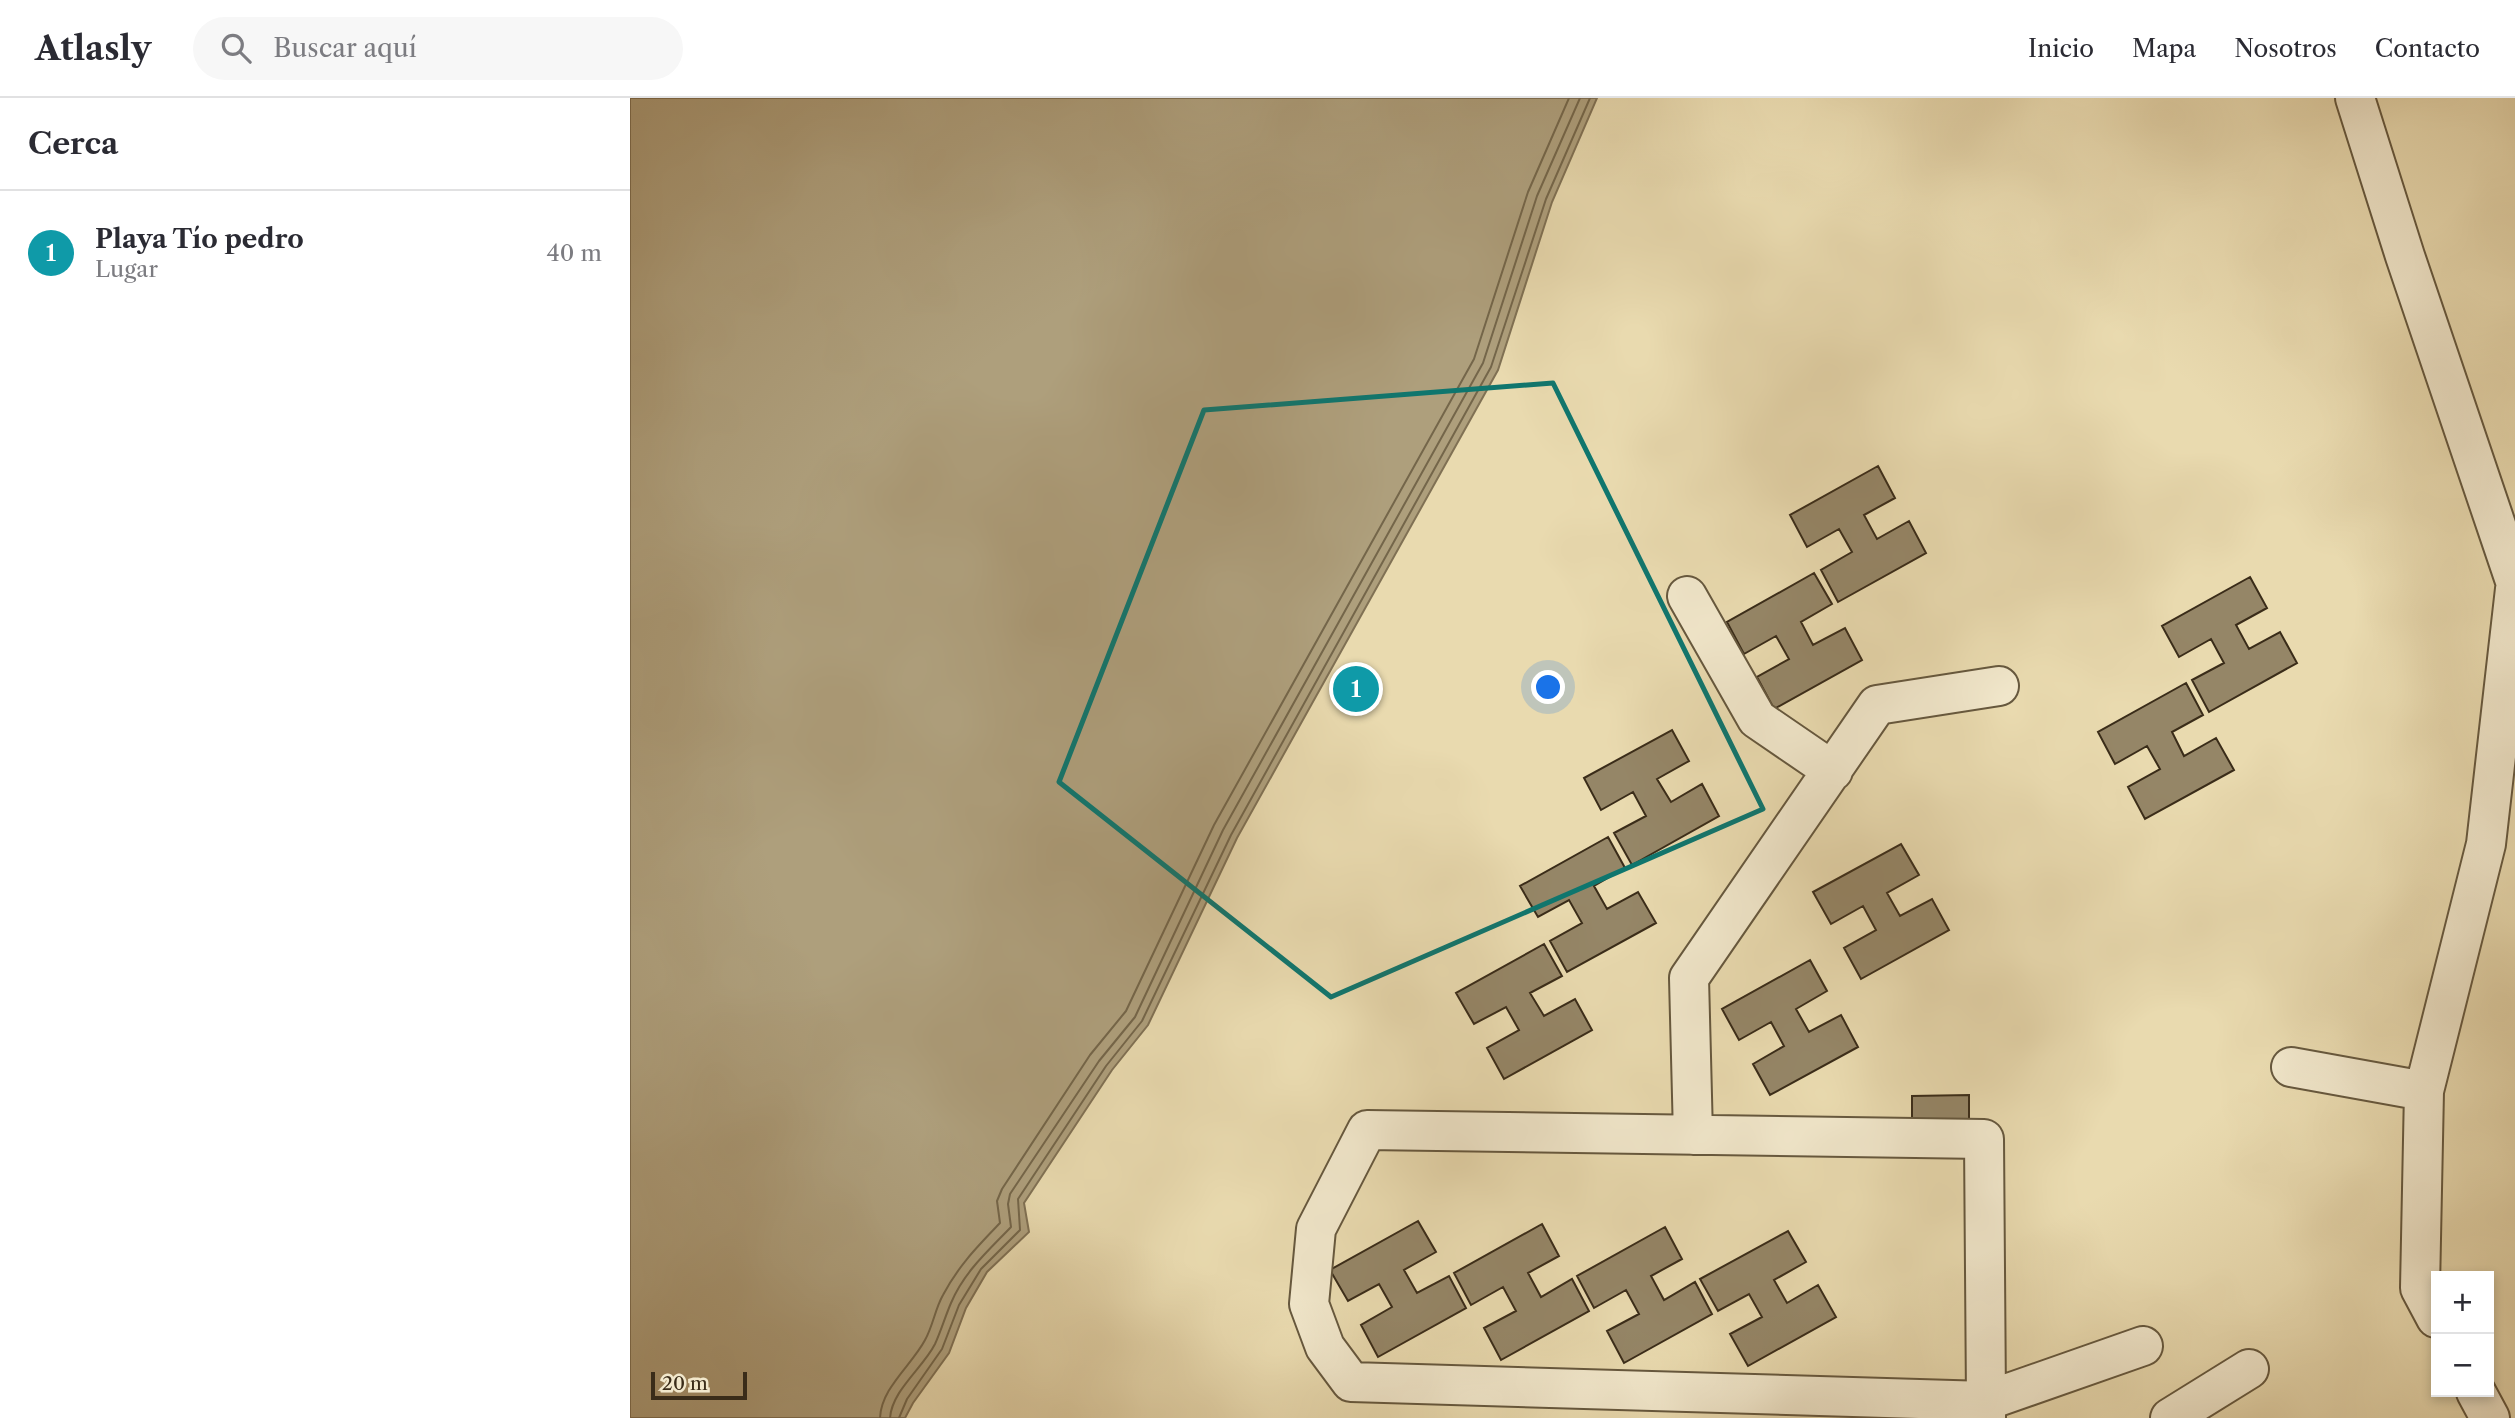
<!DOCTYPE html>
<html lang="es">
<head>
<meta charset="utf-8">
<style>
	body { margin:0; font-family:"Libre Caslon Text",serif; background:#f7f7f7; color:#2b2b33 }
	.controls { position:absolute; right:21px; bottom:21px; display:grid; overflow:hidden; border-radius:0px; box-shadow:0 4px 10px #0003 }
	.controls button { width:63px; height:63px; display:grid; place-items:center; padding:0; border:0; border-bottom:2px solid #e1e1e2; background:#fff; color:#2b2b33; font:35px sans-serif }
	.scale { position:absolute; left:21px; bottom:18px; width:96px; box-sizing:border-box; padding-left:7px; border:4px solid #3a2c19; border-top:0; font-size:19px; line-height:24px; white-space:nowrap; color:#3a2c19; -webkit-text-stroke:5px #f1e7cb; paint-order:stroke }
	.you { position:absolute; left:919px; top:590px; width:24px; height:24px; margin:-18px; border:5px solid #fff; border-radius:50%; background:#1a73e8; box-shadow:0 0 0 10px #1a73e833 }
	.badge { display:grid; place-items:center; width:46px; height:46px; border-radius:50%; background:#d93025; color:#fff; font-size:23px; font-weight:700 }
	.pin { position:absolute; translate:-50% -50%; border:4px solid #fff; box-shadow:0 2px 7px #0006 }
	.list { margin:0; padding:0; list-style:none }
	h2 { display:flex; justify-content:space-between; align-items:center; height:91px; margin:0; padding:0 28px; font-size:30px }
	h2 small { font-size:23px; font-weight:400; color:#7c7c81 }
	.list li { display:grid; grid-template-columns:46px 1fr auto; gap:21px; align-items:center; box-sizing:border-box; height:126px; padding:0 28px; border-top:2px solid #e1e1e2 }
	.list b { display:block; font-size:26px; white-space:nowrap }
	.list p { margin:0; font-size:23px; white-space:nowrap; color:#7c7c81 }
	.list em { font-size:23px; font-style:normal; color:#7c7c81 }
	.icon { flex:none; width:38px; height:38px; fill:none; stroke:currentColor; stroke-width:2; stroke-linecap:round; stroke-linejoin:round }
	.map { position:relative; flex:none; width:1885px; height:1320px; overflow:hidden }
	header { display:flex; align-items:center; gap:42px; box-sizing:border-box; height:98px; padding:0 35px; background:#fff; border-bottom:2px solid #e1e1e2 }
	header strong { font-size:33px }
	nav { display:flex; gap:38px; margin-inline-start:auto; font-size:24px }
	.search { width:490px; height:63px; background:#f7f7f7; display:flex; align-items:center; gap:18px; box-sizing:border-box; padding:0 24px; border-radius:38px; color:#7c7c81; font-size:26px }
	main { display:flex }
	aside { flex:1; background:#fff }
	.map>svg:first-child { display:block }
	.water { fill:#ae9f7c; stroke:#807154; stroke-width:2 }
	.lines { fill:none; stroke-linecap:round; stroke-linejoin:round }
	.shore { stroke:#74664a; stroke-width:2 }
	.building { fill:#958667; stroke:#3a2c19; stroke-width:2 }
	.minor-casing { stroke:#66583e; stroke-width:42 }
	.minor { stroke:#f1e7cb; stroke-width:38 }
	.marked { fill:none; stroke:#0f766e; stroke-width:5; stroke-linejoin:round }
</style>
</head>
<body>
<header>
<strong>Atlasly</strong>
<div class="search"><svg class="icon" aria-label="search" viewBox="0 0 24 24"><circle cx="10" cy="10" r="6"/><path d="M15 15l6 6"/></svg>Buscar aquí</div>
<nav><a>Inicio</a><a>Mapa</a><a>Nosotros</a><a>Contacto</a></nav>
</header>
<main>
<aside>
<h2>Cerca<small></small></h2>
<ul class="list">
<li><span class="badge" style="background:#0f9aa8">1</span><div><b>Playa Tío pedro</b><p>Lugar</p></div><em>40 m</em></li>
</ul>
</aside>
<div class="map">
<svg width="1885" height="1320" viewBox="0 0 1885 1320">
	<rect width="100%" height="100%" fill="#e9daaf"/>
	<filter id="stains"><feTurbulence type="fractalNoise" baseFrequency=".00286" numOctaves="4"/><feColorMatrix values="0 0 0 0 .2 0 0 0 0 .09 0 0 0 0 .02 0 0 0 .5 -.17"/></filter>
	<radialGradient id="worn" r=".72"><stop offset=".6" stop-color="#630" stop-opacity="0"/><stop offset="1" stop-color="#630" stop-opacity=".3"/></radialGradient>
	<path class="water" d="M0,0H967L922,104L868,272L607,740L518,927L482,972L394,1105L399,1134L357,1174L336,1210L319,1255L283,1305L275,1320H0Z"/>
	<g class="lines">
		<path class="shore" d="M250,1320C251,1290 282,1267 295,1242C303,1228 305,1211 313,1197C329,1167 347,1149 370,1125L367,1103L372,1091L460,957L496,913L584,727L844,261L898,94L939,0
			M260,1320C262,1292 293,1270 305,1246C311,1233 315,1219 321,1205C334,1174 358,1153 381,1129L378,1106L380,1096L469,963L505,919L593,732L853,265L907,98L950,0
			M269,1320L277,1301L312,1251L329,1207L351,1171L390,1132L388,1101L476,968L512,923L601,737L861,269L916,101L960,0"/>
	</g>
	<path class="building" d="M1248,368L1265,400L1234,417L1247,441L1279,423L1296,455L1208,504L1191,472L1222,454L1209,431L1177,449L1160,417Z
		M1184,475L1202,506L1171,524L1183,547L1215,530L1232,562L1144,611L1127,579L1159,561L1146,538L1114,556L1097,524Z
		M1620,479L1637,510L1606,527L1619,551L1650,534L1667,565L1579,614L1562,582L1594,565L1581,541L1549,559L1532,528Z
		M1556,585L1573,617L1542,634L1554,658L1586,640L1604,672L1515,721L1498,689L1530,671L1517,648L1485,666L1468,634Z
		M1042,632L1059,663L1027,681L1041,704L1072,686L1089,718L1002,767L984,735L1016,718L1003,694L971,712L954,680Z
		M978,739L995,770L964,788L977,811L1008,794L1026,825L937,874L920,843L952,825L939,802L908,819L890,788Z
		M1271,746L1289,777L1257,795L1270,818L1302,801L1319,832L1231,881L1214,850L1246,832L1233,808L1201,826L1183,794Z
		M914,846L932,878L900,895L914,918L945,901L962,932L874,981L857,950L889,932L876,909L844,926L826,895Z
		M1180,862L1197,893L1166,911L1179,934L1211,917L1228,949L1140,997L1123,966L1154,948L1141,924L1109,942L1092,911Z
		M1339,997V1023L1282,1025V998Z
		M788,1123L806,1154L774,1172L787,1195L819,1178L836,1210L748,1259L731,1227L762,1209L749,1186L718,1203L700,1172Z
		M912,1126L929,1158L898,1175L911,1199L942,1181L959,1213L871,1262L854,1230L886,1213L873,1189L841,1207L824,1175Z
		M1035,1129L1052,1161L1021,1178L1034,1202L1065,1184L1082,1216L994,1265L977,1233L1009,1216L996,1192L964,1210L947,1178Z
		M1158,1133L1176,1164L1144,1182L1157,1205L1188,1187L1206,1219L1118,1268L1100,1236L1132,1219L1119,1196L1088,1213L1070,1181Z"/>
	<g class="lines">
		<defs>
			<path id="minor" d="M1725,0L1775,158L1885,483
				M1057,498L1127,621L1203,673
				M1661,969L1794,993L1856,746L1885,491
				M1794,993L1790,1190L1806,1220
				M1063,1037L1059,880L1247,607L1369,588
				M1846,1294L1860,1320
				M1356,1320V1303L1354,1041L737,1032L686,1131L679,1206L695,1249L721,1284L1356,1303L1513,1248
				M1540,1320L1619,1271"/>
		</defs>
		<use href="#minor" class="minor-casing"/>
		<use href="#minor" class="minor"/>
	</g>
	<path class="marked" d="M923,285L1133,711L701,899L429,684L574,312Z"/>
	<rect width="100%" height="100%" filter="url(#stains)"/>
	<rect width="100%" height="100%" fill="url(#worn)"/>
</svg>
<div class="controls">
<button>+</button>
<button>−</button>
</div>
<div class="scale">20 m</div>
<div class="you"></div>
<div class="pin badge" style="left:726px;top:591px;background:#0f9aa8">1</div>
</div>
</main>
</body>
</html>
